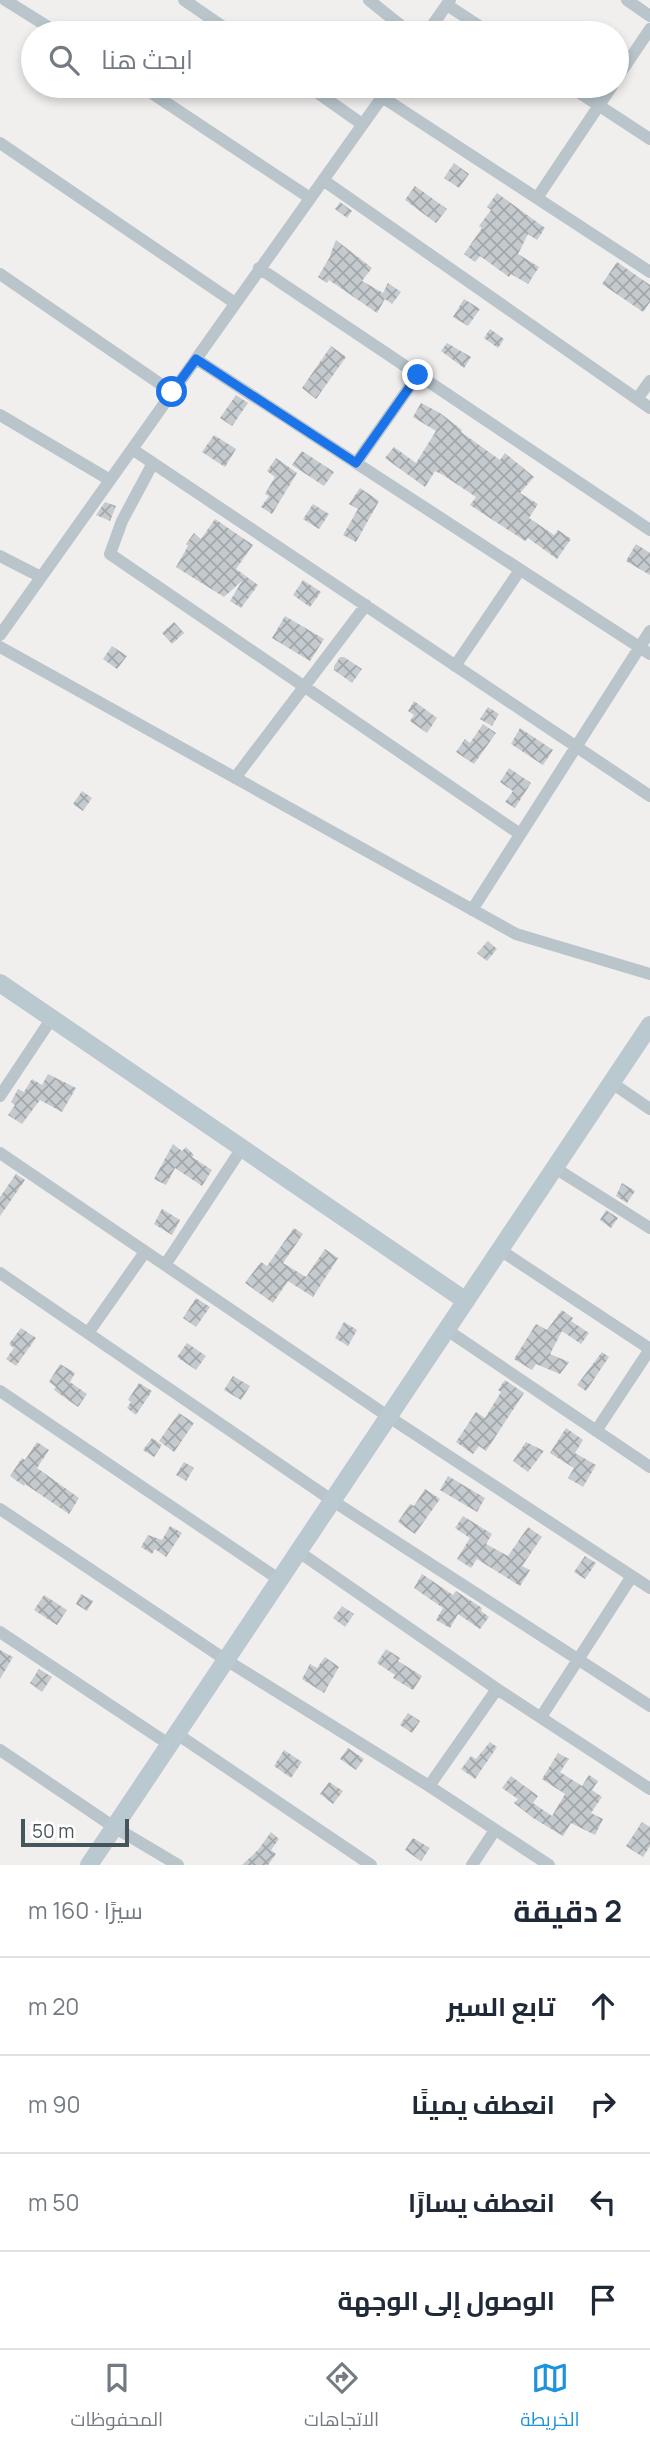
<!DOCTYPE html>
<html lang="ar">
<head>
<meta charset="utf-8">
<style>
	body { margin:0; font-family:Manrope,Cairo,sans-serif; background:#f6f6f7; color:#1f2937; direction:rtl }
	.scale { position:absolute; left:21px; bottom:18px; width:108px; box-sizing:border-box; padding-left:7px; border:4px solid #46555b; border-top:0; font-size:19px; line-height:24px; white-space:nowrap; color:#46555b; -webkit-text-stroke:5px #fff; paint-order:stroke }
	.stop { position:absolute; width:21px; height:21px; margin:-16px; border:5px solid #1a73e8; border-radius:50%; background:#fff }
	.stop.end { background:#1a73e8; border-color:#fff; box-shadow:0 2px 7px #0008 }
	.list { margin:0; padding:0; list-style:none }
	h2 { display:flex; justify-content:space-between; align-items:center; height:91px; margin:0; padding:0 28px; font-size:30px }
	h2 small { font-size:23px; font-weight:400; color:#747a83 }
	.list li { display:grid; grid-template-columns:46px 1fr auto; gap:21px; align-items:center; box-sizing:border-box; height:98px; padding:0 28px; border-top:2px solid #e0e1e3 }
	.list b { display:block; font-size:26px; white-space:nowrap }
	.list em { font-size:23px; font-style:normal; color:#747a83 }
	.icon { flex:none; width:38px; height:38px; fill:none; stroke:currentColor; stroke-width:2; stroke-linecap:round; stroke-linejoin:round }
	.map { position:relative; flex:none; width:650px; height:1865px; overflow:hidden; direction:ltr }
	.search { position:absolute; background:#fff; box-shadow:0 4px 10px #0003; left:21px; right:21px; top:21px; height:77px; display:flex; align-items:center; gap:18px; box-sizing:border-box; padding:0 24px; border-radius:38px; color:#747a83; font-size:26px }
	.sheet { height:483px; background:#fff }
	nav { display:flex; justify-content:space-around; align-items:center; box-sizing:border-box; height:98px; border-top:2px solid #e0e1e3; background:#fff; font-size:19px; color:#747a83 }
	nav a { display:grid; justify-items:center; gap:4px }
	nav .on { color:#1c93dc }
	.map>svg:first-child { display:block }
	.building { fill:url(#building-cross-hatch) }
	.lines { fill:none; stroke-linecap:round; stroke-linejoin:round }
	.street { stroke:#b9c5cb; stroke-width:12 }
	.secondary { stroke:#bac8d0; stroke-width:18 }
	.route { stroke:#1a73e8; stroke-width:9 }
</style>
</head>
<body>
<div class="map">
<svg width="650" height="1865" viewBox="0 0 650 1865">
	<defs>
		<pattern id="building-cross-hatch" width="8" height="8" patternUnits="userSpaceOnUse" patternTransform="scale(1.75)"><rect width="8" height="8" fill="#c5cace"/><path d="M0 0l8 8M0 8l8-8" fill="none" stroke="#a2a7aa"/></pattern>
	</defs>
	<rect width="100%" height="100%" fill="#f1eeee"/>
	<path class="building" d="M454,163L469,174L459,188L444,178Z
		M415,186L447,209L436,223L405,200Z
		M497,193L545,228L537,240L528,234L518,254L539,267L528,284L511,274L509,277L480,256L475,262L464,254L482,228L479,226L491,210L487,207Z
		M340,202L352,211L347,218L335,209Z
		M336,240L372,268L362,281L383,293L388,283L401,292L392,304L385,299L377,313L329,280L327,283L318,277L331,255H330Z
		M617,262L650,285V302L643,312L602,284Z
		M464,299L480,309L468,326L453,317Z
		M490,329L504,339L498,348L484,338Z
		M447,343L471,357L464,368L441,351Z
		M331,346L346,357L316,399L302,388Z
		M236,395L248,403L232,426L220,418Z
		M421,403L440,413L462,430L461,432L500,460L505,453L534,477L520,493L538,504L529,518L554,535L558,530L571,539L557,559L528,538L525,541L470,505L476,497L443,475L435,471L425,487L385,458L394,447L416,463L436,431L413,417Z
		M214,435L236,449L225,467L202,452Z
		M302,451L334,472L324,486L292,465Z
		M276,458L297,473L272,514L261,507L269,496L265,494L275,477L267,471Z
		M360,488L379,501L356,542L343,535L358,509L349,504Z
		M105,502L116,506L110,521L96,515Z
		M313,504L329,514L319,529L303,519Z
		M215,519L253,545L236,569L258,585L241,608L230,601L242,581L224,597L176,567L188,546L186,544L194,533L201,539Z
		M636,544L650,553V575L626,561Z
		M303,580L321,592L310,607L293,595Z
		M285,616L324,639L310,661L272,638Z
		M174,622L184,633L172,644L162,633Z
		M112,646L127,656L117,669L103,659Z
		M340,657H344L362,669L352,683L334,670V666Z
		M414,701L437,718L427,733L410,721L414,715L408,711Z
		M488,707L499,714L492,726L480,719Z
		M483,724L496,733L474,764L456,752L465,739L470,743Z
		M520,728L553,750L543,765L511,744Z
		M509,768L531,783L515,808L505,802L513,791L500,782Z
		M82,791L92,798L83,811L73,804Z
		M488,941L497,949L487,961L477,953Z
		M48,1074L76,1088L62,1112L40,1100L22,1124L8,1115L15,1105L11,1102L18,1089L24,1092L32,1079L42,1085Z
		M173,1144L182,1151L186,1147L194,1155L192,1157L212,1170L202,1186L175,1168L166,1185L154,1179Z
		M16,1174L25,1180L0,1216V1197Z
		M622,1183L635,1191L627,1203L616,1196Z
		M162,1209L180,1220L172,1235L154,1224Z
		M606,1210L618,1218L611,1228L600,1220Z
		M294,1228L303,1234L283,1263L306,1277L325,1249L338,1258L313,1297L288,1281L273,1303L245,1283L261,1262L267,1266Z
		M196,1298L210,1307L196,1327L183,1318Z
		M562,1310L573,1318L571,1321L589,1333L581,1344L562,1331L550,1354L569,1362L560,1374L536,1364L532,1370L514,1359L536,1324L547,1330Z
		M344,1322L357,1330L348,1346L335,1338Z
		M21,1328L36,1338L16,1366L6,1359L14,1348L9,1344Z
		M187,1343L206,1356L196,1370L177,1357Z
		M602,1352L609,1357L586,1391L577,1385Z
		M60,1364L75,1373L70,1382L87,1394L78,1407L54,1390L56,1387L49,1382Z
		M233,1376L250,1386L241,1400L224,1390Z
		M505,1380L524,1393L486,1451L479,1446L473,1454L456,1442L476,1412L485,1418L501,1392L498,1390Z
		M139,1383L152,1391L136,1415L127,1408L131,1402L128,1400Z
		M179,1413L194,1423L174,1452L159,1441Z
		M566,1428L583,1440L575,1453L596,1465L583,1487L568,1478L574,1468L550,1453Z
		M152,1438L162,1445L154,1457L143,1450Z
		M37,1442L49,1450L37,1468L79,1498L69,1514L25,1484L24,1486L10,1476L22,1458L25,1460Z
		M526,1442L544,1451L528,1472L513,1461Z
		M184,1462L194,1468L186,1481L176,1475Z
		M448,1476L485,1498L477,1512L440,1490Z
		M425,1489L440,1499L415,1534L398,1522L410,1504L414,1506Z
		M463,1516L492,1534L486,1544L508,1556L528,1527L542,1537L522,1566L530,1570L520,1586L477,1559L471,1568L457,1559L470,1538L455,1528Z
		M170,1526L182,1533L166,1557L155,1549L152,1554L141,1547L148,1535L162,1540Z
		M585,1556L596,1563L585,1579L574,1572Z
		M422,1574L453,1595L456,1591L482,1608L481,1611L489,1617L480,1629L458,1614L450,1628L436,1620L443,1608L414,1588Z
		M81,1594L93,1601L87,1611L76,1604Z
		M44,1595L67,1610L57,1625L34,1610Z
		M342,1606L354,1614L345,1627L333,1618Z
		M386,1649L400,1658L398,1661L422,1676L413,1690L393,1678L395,1675L377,1663Z
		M0,1650L13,1657L0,1679Z
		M325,1657L339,1667L324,1693L302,1679L310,1664L317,1668Z
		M39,1669L52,1677L42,1692L30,1683Z
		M408,1713L420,1721L412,1733L400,1725Z
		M490,1742L497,1747L475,1779L461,1769L471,1756L476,1759Z
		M348,1748L364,1759L356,1770L340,1759Z
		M284,1750L302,1762L291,1778L274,1766Z
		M558,1753L569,1759L560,1772L582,1786L589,1775L598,1781L592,1790L602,1797L591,1813L603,1819L595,1835L571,1823L563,1836L533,1818L514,1803L518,1799L502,1788L511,1776L538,1796L533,1803L552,1816L565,1794L542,1779Z
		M329,1782L343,1791L333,1804L320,1794Z
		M642,1822L650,1827V1846L643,1857L626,1846Z
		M271,1832L279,1839L271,1850L276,1854L268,1865H242L258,1850Z
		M413,1838L430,1848L421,1861L405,1850Z"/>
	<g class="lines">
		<path class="street" d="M5,0L58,33
			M184,0L232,33
			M369,0L410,33
			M627,0L650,16
			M447,5L490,33
			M427,33L450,0
			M617,78L650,29
			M141,86L310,198
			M308,86L362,124
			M569,86L650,139
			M382,97L650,272
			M0,143L235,303
			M323,180L650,408
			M537,198L612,86
			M259,268L650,530
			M0,274L172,392
			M196,359L650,654
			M637,399L650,381
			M0,415L110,480
			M132,449L650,796
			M153,463L122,521L110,554L520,834
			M356,463L418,375
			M0,556L41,577
			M0,635L390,86
			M0,647L516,934L650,974
			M455,666L520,570
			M235,778L366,605
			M472,910L650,631
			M612,1083L650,1109
			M0,1096L52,1018
			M0,1153L389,1417L650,1588
			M555,1168L650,1228
			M500,1250L650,1349
			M165,1265L242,1148
			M0,1273L333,1501L650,1706
			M447,1330L650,1467
			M88,1333L145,1252
			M0,1391L280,1580
			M596,1431L650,1349
			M0,1509L226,1660L429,1786L549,1865
			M299,1552L497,1689L650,1789
			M0,1632L170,1745
			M541,1717L632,1576
			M177,1734L371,1865
			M0,1750L114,1827L178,1865
			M429,1786L497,1689
			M472,1865L495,1830"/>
		<path class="secondary" d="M0,983L466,1301
			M89,1865L650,1025"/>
	</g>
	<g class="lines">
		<path class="route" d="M172,392L196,359L356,463L418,375"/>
	</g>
</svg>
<div class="scale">50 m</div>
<div class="stop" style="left:172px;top:392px"></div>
<div class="stop end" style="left:418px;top:375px"></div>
<div class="search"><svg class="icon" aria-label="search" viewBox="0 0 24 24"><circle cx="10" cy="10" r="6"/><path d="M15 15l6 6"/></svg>ابحث هنا</div>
</div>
<section class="sheet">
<h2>2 دقيقة<small>سيرًا · 160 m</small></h2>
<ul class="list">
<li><svg class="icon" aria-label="ahead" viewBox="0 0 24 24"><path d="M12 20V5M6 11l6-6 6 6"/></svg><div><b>تابع السير</b></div><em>20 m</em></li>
<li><svg class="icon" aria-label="right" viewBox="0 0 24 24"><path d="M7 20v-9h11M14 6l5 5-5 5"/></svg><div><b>انعطف يمينًا</b></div><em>90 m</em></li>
<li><svg class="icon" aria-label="left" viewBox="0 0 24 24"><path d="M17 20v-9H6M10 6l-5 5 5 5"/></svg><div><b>انعطف يسارًا</b></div><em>50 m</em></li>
<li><svg class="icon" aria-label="arrive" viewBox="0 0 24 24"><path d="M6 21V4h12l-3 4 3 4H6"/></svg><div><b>الوصول إلى الوجهة</b></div></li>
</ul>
</section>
<nav>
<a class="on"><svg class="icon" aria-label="map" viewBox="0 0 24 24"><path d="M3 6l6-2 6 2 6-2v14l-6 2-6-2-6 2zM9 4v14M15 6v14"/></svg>الخريطة</a>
<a><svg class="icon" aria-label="directions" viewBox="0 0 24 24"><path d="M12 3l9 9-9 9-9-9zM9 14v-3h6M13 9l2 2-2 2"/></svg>الاتجاهات</a>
<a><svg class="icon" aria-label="saved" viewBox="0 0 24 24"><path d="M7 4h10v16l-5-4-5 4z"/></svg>المحفوظات</a>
</nav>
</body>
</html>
